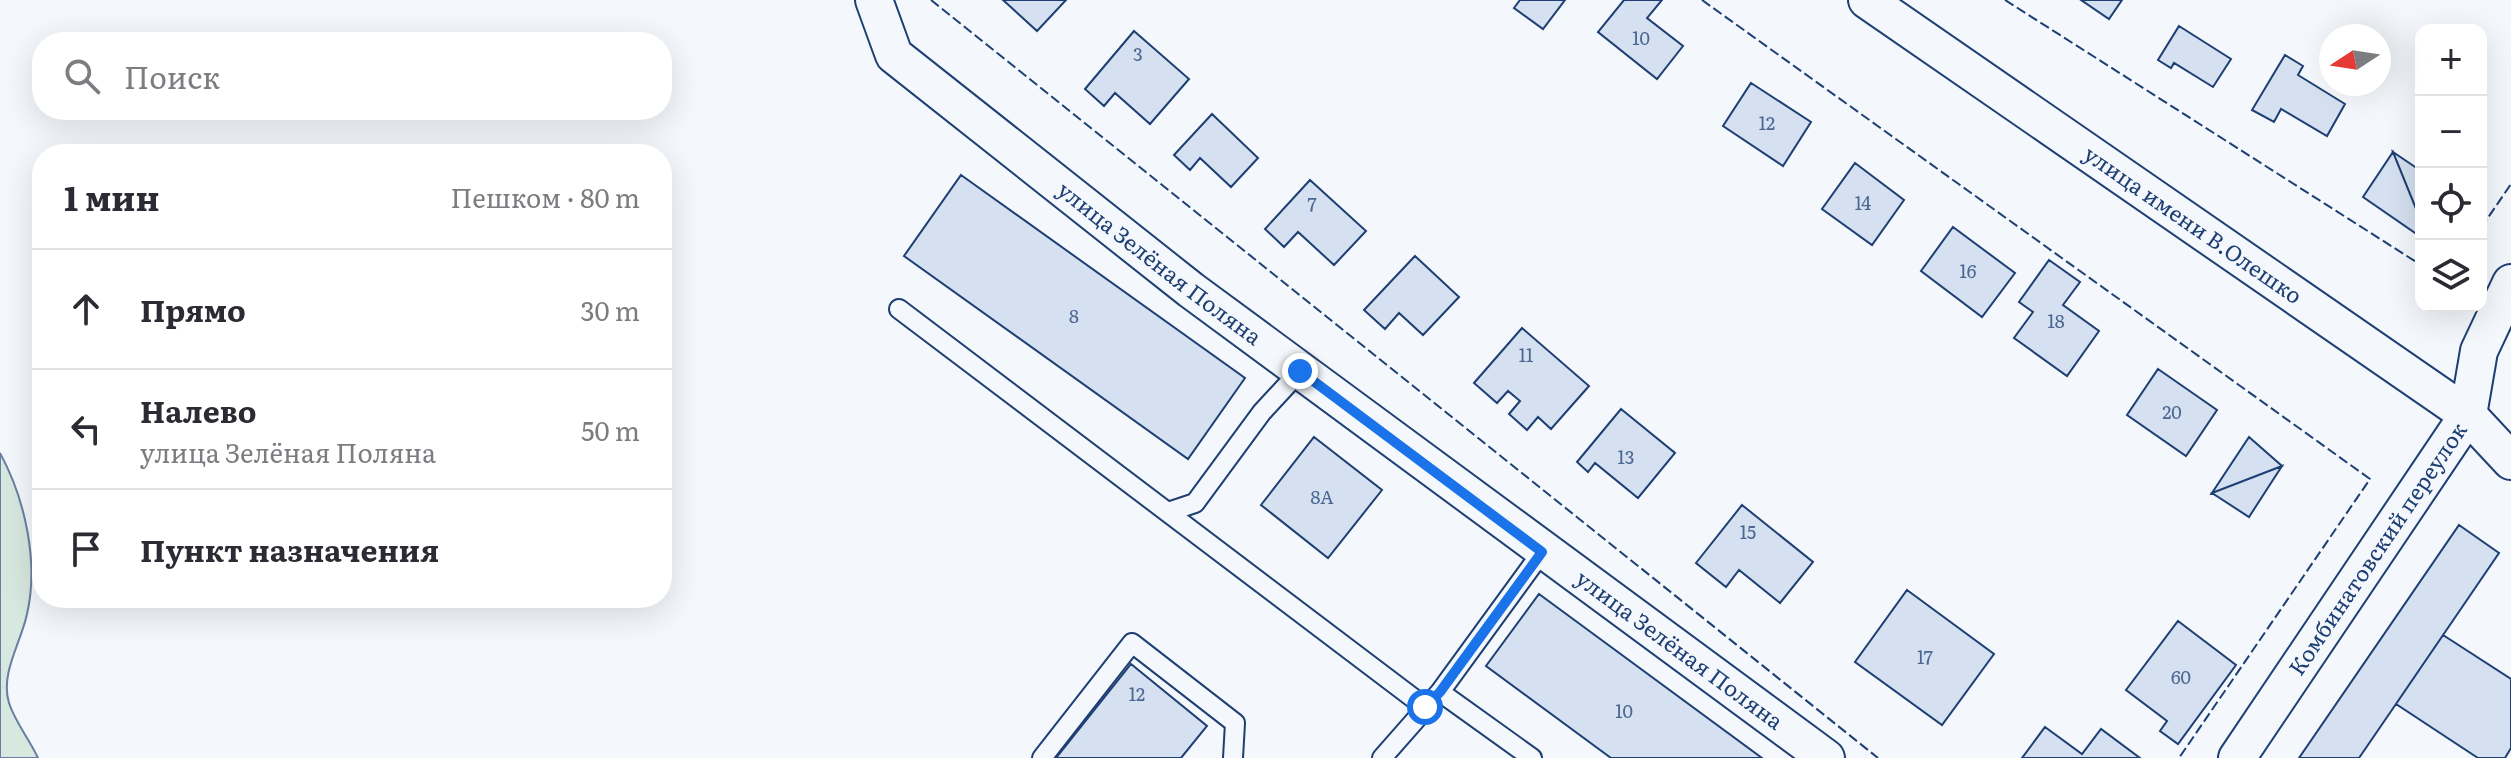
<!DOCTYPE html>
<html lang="ru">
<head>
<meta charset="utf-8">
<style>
	body { margin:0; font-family:Literata,serif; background:#f2f2f3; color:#2b2b33 }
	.controls { position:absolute; right:24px; top:24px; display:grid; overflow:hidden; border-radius:16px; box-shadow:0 8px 32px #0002 }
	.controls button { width:72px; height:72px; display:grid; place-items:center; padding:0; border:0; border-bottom:2px solid #e1e1e2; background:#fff; color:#2b2b33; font:40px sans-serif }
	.compass { position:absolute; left:2319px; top:24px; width:72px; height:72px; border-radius:50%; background:#fff; box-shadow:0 8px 32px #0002; rotate:258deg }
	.stop { position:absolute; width:24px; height:24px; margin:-18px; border:6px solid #1a73e8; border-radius:50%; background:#fff }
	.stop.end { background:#1a73e8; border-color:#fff; box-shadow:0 2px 8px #0008 }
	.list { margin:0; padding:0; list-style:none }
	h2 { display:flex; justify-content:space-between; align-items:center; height:104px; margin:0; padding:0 32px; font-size:34px }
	h2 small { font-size:26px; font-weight:400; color:#7c7c81 }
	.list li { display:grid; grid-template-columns:52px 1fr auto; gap:24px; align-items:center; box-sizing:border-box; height:120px; padding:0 32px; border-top:2px solid #e1e1e2 }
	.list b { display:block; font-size:30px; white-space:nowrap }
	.list p { margin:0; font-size:26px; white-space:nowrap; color:#7c7c81 }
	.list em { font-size:26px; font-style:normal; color:#7c7c81 }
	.icon { flex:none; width:44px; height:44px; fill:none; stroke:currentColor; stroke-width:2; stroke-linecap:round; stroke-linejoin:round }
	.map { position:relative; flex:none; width:2511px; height:758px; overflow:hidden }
	.search { position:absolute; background:#fff; box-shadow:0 8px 32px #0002; left:32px; top:32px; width:640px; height:88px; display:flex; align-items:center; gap:20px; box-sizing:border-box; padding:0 28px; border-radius:32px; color:#7c7c81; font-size:30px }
	.panel { position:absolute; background:#fff; box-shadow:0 8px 32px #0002; left:32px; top:144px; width:640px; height:464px; border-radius:32px }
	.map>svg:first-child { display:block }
	.green { fill:#d7e8df; stroke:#687fa3; stroke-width:2 }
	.building { fill:#d5e0f0; stroke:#1d3f73; stroke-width:2 }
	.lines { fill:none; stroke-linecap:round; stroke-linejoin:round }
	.lane-casing { stroke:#1d3f73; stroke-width:22 }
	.street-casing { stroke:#1d3f73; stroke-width:40 }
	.lane { stroke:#f4f7fb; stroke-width:18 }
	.street { stroke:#f4f7fb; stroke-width:36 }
	.fence { stroke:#1d3f73; stroke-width:2; stroke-dasharray:10 4; stroke-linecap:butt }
	.route { stroke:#1a73e8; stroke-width:10 }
	.labels { text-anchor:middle; stroke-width:6; stroke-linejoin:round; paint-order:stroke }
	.number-label { font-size:18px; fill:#4b6792 }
	.street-label { font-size:22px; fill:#1d3f73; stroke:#f4f7fb }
</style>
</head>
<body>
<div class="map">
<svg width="2511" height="758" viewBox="0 0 2511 758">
	<rect width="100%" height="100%" fill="#f4f7fb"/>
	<path class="green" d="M0,453C25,499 39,562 27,614C21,643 0,673 9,703C15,722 30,740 38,758H0Z"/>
	<path class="building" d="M1003,0H1066L1037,31Z
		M1520,0H1565L1543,29L1514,8Z
		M1624,0H1662L1647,18L1683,46L1657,79L1598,32Z
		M2081,0H2122L2109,19Z
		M2179,26L2231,59L2213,87L2174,63L2171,68L2158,60Z
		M1134,31L1189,79L1150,124L1115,93L1104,106L1085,89Z
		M2285,55L2303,66L2298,75L2345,104L2327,136L2281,109L2274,122L2252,110Z
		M1751,83L1811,122L1783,166L1723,126Z
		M1212,114L1258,158L1231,187L1200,158L1190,170L1174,155Z
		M2393,152L2421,221V237L2363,197Z
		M2393,152L2421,171V221Z
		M1855,163L1904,200L1872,245L1822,209Z
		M961,175L1245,378L1188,459L904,256Z
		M1310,180L1366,231L1334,265L1298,232L1284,247L1265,229Z
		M1953,227L2015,273L1982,317L1921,271Z
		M1415,256L1459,297L1423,335L1399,313L1385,329L1364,310Z
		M2049,260L2080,282L2063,305L2099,331L2067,376L2014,338L2033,312L2019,302Z
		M1522,328L1589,386L1551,429L1538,417L1527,430L1509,414L1520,401L1508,391L1497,403L1474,383Z
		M2158,369L2217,410L2186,456L2127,415Z
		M1621,409L1675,453L1638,498L1595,463L1588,472L1577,462Z
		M1314,437L1382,490L1328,558L1261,505Z
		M2249,437L2282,466L2212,493Z
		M2282,466L2249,517L2212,493Z
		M1742,505L1813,562L1780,603L1739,570L1726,587L1696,563Z
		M2459,525L2499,553L2396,704L2359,758H2299Z
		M1907,590L1994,654L1942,725L1855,662Z
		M1539,594L1762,758H1611L1486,666Z
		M2178,621L2236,665L2178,744L2160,731L2167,721L2126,690Z
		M2443,635L2511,679V748L2505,758H2478L2396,704Z
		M1131,664L1207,726L1181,758H1056Z
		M2045,727L2082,754L2101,729L2140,758H2022Z"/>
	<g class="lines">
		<defs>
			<path id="lane" d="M899,309L1425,707
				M1168,512L1195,503L1262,412L1300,371
				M1440,692L1532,758
				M1042,758L1132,643L1235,723L1233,758
				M1382,758L1440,692L1542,552"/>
			<g id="street">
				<path id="s1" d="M874,0L894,55L1191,290L1826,758"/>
				<path id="s2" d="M1867,0L2468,415L2511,461"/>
				<path id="s3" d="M2237,758L2468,415L2479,351L2511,283"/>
			</g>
		</defs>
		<use href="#lane" class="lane-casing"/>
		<use href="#street" class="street-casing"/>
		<use href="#lane" class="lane"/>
		<use href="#street" class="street"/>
		<path class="fence" d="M931,0L1878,758
			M1702,0L2370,479L2179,758
			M2005,0L2421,265
			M2481,228L2511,184"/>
	</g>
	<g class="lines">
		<path class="route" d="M1300,371L1542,552L1440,692L1425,707"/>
	</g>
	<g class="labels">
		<g class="number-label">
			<text x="1641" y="45">10</text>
			<text x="1138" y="61">3</text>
			<text x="1767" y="130">12</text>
			<text x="1863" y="210">14</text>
			<text x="1312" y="211">7</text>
			<text x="1968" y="278">16</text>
			<text x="1074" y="323">8</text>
			<text x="2056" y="328">18</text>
			<text x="1526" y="362">11</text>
			<text x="2172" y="419">20</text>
			<text x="1626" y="464">13</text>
			<text x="1322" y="504">8А</text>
			<text x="1748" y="539">15</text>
			<text x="1925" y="664">17</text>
			<text x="2181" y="684">60</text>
			<text x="1137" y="701">12</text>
			<text x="1624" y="718">10</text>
		</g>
		<g class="street-label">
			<text dy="8" stroke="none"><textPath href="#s2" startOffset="396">улица имени В.Олешко</textPath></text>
			<text dy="8" stroke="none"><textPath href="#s1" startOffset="396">улица Зелёная Поляна</textPath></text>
			<text dy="8" stroke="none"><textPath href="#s3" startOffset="252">Комбинатовский переулок</textPath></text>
			<text dy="8" stroke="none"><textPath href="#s1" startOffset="1044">улица Зелёная Поляна</textPath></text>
		</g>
	</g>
</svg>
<div class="controls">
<button>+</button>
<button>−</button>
<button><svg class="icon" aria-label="locate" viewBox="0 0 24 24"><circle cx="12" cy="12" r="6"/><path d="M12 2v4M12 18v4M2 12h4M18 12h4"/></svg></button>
<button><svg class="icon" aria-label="layers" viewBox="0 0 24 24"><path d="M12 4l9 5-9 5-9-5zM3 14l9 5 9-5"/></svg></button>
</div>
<svg class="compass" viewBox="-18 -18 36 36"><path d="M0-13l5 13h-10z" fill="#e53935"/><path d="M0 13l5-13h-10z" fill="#7c7c81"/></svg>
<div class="stop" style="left:1425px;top:707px"></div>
<div class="stop end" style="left:1300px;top:371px"></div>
<div class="search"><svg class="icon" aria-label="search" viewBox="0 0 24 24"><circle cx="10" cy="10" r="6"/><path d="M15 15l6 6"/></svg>Поиск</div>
<section class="panel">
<h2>1 мин<small>Пешком · 80 m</small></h2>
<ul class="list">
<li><svg class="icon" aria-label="ahead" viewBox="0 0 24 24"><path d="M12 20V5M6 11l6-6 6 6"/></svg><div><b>Прямо</b></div><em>30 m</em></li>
<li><svg class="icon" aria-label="left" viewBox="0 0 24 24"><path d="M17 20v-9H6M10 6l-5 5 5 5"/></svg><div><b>Налево</b><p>улица Зелёная Поляна</p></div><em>50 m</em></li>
<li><svg class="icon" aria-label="arrive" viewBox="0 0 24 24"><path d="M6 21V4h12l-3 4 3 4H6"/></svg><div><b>Пункт назначения</b></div></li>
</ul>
</section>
</div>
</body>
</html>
